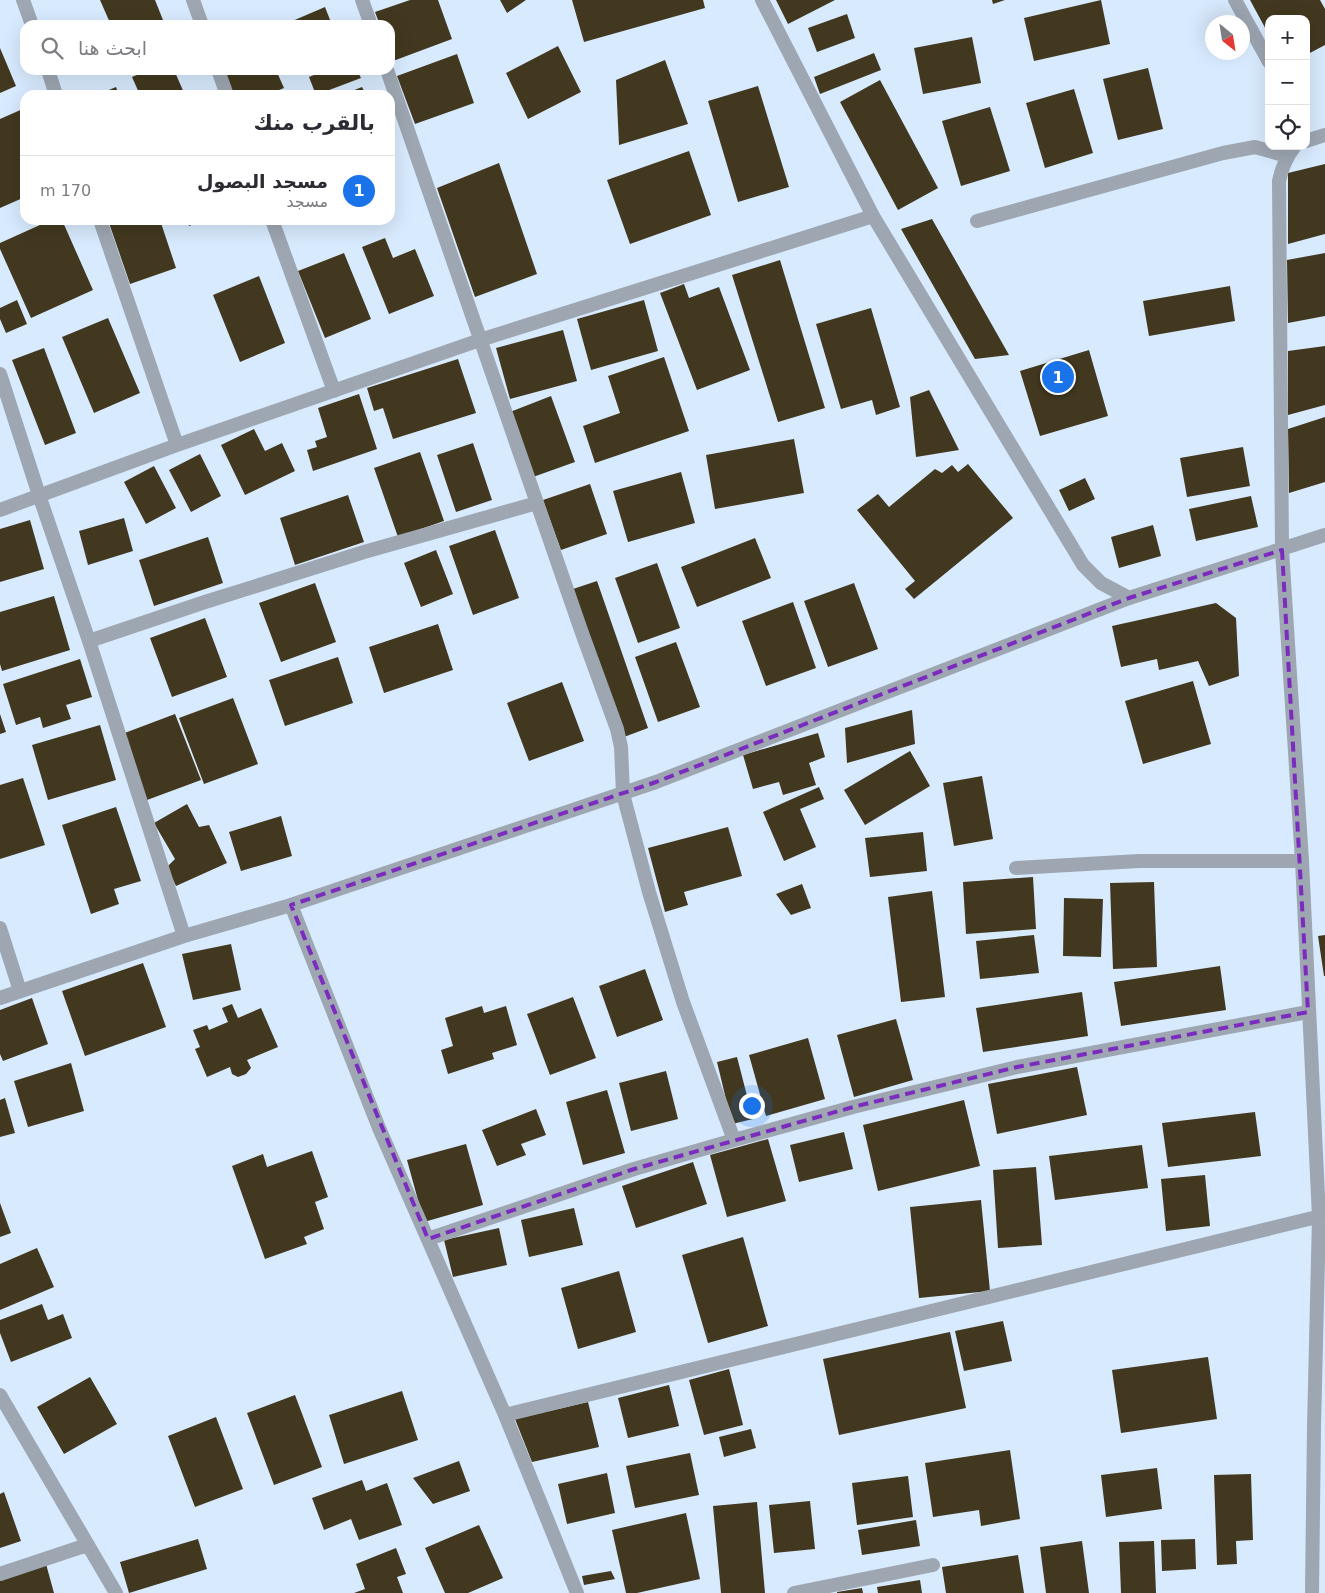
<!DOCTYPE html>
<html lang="ar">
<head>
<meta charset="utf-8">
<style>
	body { margin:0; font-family:"DejaVu Sans","Noto Naskh Arabic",sans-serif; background:#f7f7f7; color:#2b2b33; direction:rtl }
	.controls { position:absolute; right:15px; top:15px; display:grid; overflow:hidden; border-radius:10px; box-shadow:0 5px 20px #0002 }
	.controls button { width:45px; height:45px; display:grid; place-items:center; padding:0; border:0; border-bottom:1px solid #e1e1e2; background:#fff; color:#2b2b33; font:25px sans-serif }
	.compass { position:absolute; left:1205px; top:15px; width:45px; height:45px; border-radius:50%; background:#fff; box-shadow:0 5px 20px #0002; rotate:150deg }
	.you { position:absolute; left:751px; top:1105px; width:18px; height:18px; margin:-12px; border:4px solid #fff; border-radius:50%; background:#1a73e8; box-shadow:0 0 0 8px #1a73e833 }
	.badge { display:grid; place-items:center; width:32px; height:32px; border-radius:50%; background:#1a73e8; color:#fff; font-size:16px; font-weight:700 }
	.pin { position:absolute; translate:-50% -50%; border:2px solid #fff; box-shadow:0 1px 5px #0006 }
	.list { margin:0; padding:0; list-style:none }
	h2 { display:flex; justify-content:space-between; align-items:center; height:65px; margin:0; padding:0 20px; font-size:21px }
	h2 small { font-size:16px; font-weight:400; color:#7c7c81 }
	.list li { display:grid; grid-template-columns:32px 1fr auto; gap:15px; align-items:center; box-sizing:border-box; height:70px; padding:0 20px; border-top:1px solid #e1e1e2 }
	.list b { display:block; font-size:19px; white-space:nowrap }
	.list p { margin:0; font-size:16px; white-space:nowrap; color:#7c7c81 }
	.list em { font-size:16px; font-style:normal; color:#7c7c81 }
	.icon { flex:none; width:28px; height:28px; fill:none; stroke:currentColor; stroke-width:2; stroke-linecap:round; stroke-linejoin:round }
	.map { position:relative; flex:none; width:1325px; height:1593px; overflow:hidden; direction:ltr }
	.search { position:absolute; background:#fff; box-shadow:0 5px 20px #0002; left:20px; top:20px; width:375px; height:55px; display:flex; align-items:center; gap:12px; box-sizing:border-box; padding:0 18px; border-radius:15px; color:#7c7c81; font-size:19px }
	.panel { position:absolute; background:#fff; box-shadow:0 5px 20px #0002; left:20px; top:90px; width:375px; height:135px; border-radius:15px; direction:rtl }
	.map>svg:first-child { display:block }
	.building { fill:#42381f }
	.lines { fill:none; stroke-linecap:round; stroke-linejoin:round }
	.minor { stroke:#9da6b1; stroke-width:14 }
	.tertiary { stroke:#9da6b1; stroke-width:14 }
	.marked { fill:none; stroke:#7b2cbf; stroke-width:4; stroke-dasharray:10 6; stroke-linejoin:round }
</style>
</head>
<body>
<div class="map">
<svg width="1325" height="1593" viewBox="0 0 1325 1593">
	<rect width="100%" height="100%" fill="#d8eafe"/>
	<path class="building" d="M100,0H155L165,25H111Z
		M410,0H438L452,39L393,61L390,53V25H380L375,12Z
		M500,0H526L507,13Z
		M572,0H703L705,8L584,42Z
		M776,0H835L788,24Z
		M992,0H1005L993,4Z
		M1101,0L1110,44L1034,61L1024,18Z
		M1250,0H1320L1325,9V45L1306,55V19H1269V35Z
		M325,7L332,25H283Z
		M847,14L855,38L817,52L808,28Z
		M972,37L981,83L923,94L914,48Z
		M558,46L581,92L528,119L506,73Z
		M0,48L16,86L0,93Z
		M874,53L881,70L820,94L814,77Z
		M457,54L474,103L415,124L397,76Z
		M665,60L688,124L619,145L616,80Z
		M1148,68L1163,129L1118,140L1103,79Z
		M149,70H174L185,95H140L132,77Z
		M224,70H276L284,88L267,95H234Z
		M326,70H357L361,78L316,95L309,77Z
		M880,80L938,188L898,210L840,102Z
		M758,86L789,187L738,202L708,101Z
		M116,87L119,95H97Z
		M362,87L366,95H342Z
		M1074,89L1093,153L1045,168L1026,103Z
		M990,107L1010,171L961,186L942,121Z
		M25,108V197L0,208V119Z
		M689,151L711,215L630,244L607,180Z
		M499,163L537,274L475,297L437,188Z
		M1325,164V234L1288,244V173Z
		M932,219L1009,355L975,359L901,229Z
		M51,220H62L93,290L31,318L0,249V243Z
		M108,220H160L176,268L130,284Z
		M187,220H203L189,226Z
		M385,238L393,258L415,249L434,296L389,314L362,247Z
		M344,253L371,319L325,338L298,271Z
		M1325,253V316L1288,323L1287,260Z
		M780,260L825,408L778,422L732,275Z
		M259,276L285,343L240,362L213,295Z
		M684,284L689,298L719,287L750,370L697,390L660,293Z
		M1230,286L1235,321L1149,336L1143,301Z
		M17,300L27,324L6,333L0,319V308Z
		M644,300L658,351L591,370L577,319Z
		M871,308L900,407L876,415L872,400L841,409L816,324Z
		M108,318L140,393L94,413L62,337Z
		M563,330L577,381L510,399L496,348Z
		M1325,346V405L1288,415V351Z
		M44,348L76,433L45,445L12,360Z
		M1089,350L1108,416L1040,436L1020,371Z
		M664,357L689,431L595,463L583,426L620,413L608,376Z
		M458,359L476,413L393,439L383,408L374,411L367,388Z
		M929,390L959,450L916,457L910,397Z
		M359,394L377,449L313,471L307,450L317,447L315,441L327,437L318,408Z
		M551,396L575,462L533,477L510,412Z
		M1325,417V482L1289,493L1288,429Z
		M254,429L265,451L282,443L295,471L245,495L221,445Z
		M794,439L804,493L715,509L706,455Z
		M473,443L492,500L456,512L437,455Z
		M1243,447L1250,486L1187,497L1180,458Z
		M420,452L444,521L398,537L374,468Z
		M200,454L221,496L191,512L169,470Z
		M968,464L1013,518L914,599L905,589L915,581L857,510L878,494L889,507L935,469L942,473L952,465L958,472Z
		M154,466L176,508L146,524L124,482Z
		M681,472L695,523L628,542L613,491Z
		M1085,478L1095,499L1069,511L1059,490Z
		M590,484L607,534L561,550L543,500Z
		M348,495L364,542L295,565L280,518Z
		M1251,496L1258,527L1196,541L1189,509Z
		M124,518L133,551L88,565L79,531Z
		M30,520L44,569L0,582V529Z
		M1153,525L1161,556L1119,568L1111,537Z
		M495,530L519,598L473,615L449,546Z
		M208,537L223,583L154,606L139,560Z
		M755,538L771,578L697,607L681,567Z
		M436,550L453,594L421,607L404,563Z
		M657,563L680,628L638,643L615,578Z
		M597,581L648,728L624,737L573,589Z
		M315,583L336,642L281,662L259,603Z
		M854,583L878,649L828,667L804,601Z
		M54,596L70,650L2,671L0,664V612Z
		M793,602L816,668L766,686L742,621Z
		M1216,603L1236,618L1239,676L1209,686L1198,661L1159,670L1157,659L1121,667L1112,626Z
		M205,618L227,677L172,697L150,638Z
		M438,624L453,670L384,693L369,647Z
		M676,642L700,707L658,722L635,657Z
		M338,657L353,703L285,726L269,680Z
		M80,659L92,697L66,705L71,719L43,728L40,717L16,725L3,684Z
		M1193,681L1211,744L1143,764L1125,701Z
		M562,682L584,741L529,761L507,703Z
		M233,698L258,764L204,784L179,718Z
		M912,710L915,744L847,763L845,728Z
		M0,714L6,732L0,734Z
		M175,714L201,780L147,800L122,734Z
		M100,725L116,780L48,800L32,745Z
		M818,733L825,757L809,763L816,785L783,795L779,782L753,789L743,755Z
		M910,751L930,786L865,825L844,790Z
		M982,776L993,839L954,846L943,783Z
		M23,778L45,845L0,859V785Z
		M819,787L824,799L800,809L816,847L784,861L763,812Z
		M187,804L199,827L209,825L227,863L176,886L167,867L175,859L154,823Z
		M116,807L141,881L114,889L119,904L91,914L62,825Z
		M281,816L292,856L241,871L229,832Z
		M728,827L742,876L684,892L688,905L665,912L648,848Z
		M923,832L927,871L870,877L865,838Z
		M1033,877L1036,929L966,934L963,882Z
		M1154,882L1157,967L1113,969L1110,883Z
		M802,884L811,908L791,915L776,894Z
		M932,891L945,997L901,1002L888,897Z
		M1064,898L1103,899L1101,957L1063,956Z
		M1034,935L1039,973L980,979L976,941Z
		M1325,935V976H1324L1318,936Z
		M231,944L241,990L193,1000L182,954Z
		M143,963L166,1027L85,1056L62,991Z
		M1220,966L1226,1010L1121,1026L1114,982Z
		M645,969L663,1020L617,1037L599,986Z
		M1082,992L1088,1036L983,1052L976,1008Z
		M573,997L596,1058L550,1075L527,1014Z
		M32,998L48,1044L3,1061L0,1054V1010Z
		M232,1004L238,1018L261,1008L278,1047L247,1060L251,1068L246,1074L238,1077L232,1074L230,1067L207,1077L195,1049L200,1047L193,1030L207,1025L209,1030L228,1022L222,1008Z
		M482,1006L484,1013L506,1006L517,1045L492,1053L494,1059L448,1074L441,1050L453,1046L445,1018Z
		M896,1019L913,1080L854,1097L837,1035Z
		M808,1038L825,1099L766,1116L749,1055Z
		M737,1057L753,1119L732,1124L717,1062Z
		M71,1063L84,1111L28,1127L14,1081Z
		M1077,1067L1087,1115L997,1134L988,1084Z
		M666,1071L678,1119L631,1131L619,1083Z
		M607,1090L625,1153L583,1165L566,1102Z
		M5,1098L15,1133L0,1137V1100Z
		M964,1100L980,1166L878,1191L863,1125Z
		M536,1109L546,1135L521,1144L526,1155L497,1166L482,1130Z
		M1255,1112L1261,1156L1168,1167L1162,1123Z
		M844,1132L853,1169L799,1182L790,1145Z
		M768,1139L786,1201L727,1217L710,1155Z
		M466,1144L483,1205L424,1222L407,1160Z
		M1142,1145L1148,1188L1055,1200L1049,1156Z
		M312,1151L328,1197L315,1202L324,1229L304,1237L307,1244L265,1259L232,1166L263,1154L267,1167Z
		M693,1162L707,1204L636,1228L622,1186Z
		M1036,1167L1042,1245L998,1248L993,1170Z
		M1205,1175L1210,1226L1166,1231L1161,1179Z
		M981,1200L990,1291L919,1298L910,1207Z
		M0,1203L11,1233L0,1237Z
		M574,1208L583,1245L529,1257L521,1220Z
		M499,1228L507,1265L453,1277L444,1240Z
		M743,1237L768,1326L708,1343L682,1255Z
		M37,1248L54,1287L0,1310V1264Z
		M619,1271L636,1332L578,1349L561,1288Z
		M42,1304L48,1320L63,1314L72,1338L11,1362L0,1333V1320Z
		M1003,1321L1012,1361L964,1371L955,1331Z
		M950,1332L966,1408L839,1435L823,1359Z
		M1208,1357L1217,1419L1121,1433L1112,1370Z
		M729,1369L743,1425L704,1435L689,1380Z
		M90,1377L117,1424L64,1454L37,1407Z
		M669,1385L679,1426L628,1438L618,1398Z
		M402,1391L418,1440L344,1464L329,1415Z
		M295,1395L322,1467L274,1485L247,1413Z
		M588,1402L599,1447L532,1462L515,1419Z
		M216,1417L243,1489L195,1507L168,1436Z
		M751,1429L756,1448L724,1457L719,1437Z
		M1010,1450L1020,1519L981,1526L979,1510L933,1517L925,1463Z
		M690,1453L699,1495L635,1508L626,1466Z
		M459,1461L470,1491L433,1504L413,1478Z
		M1157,1468L1162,1509L1106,1517L1101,1475Z
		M607,1473L615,1513L567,1524L558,1484Z
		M1251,1474L1253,1540L1236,1541L1237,1564L1217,1565L1214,1475Z
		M908,1476L913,1517L857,1525L852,1483Z
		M362,1480L366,1491L387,1483L402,1525L359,1540L351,1519L324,1530L312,1498Z
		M4,1492L21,1541L0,1548V1494Z
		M810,1501L815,1549L774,1553L769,1505Z
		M757,1502L765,1593H721L713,1506Z
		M686,1513L700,1579L637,1593H626L612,1530Z
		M916,1520L920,1546L862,1555L858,1530Z
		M479,1525L503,1578L468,1593H445L425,1548Z
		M198,1539L207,1569L129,1593L120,1562Z
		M1195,1539L1196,1569L1162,1571L1161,1540Z
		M1082,1541L1089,1593H1046L1040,1547Z
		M1154,1541L1156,1593H1121L1119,1542Z
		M396,1548L406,1574L397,1577L403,1593H354L365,1589L356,1564Z
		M1018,1555L1024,1593H946L942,1567Z
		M46,1564L54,1593H0V1578Z
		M611,1571L615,1579L584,1585L582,1576Z
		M920,1580L922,1593H878L877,1587Z
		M862,1588L863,1593H837V1592Z"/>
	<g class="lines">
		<path class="minor" d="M23,0L32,25
			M193,0L202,25
			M362,0L371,25
			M1235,0L1269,62
			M48,70L56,95
			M218,70L227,95
			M387,70L582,633L617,729L621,747L623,794L649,892L683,1002L734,1140L634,1169L428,1239
			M1306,141L1325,135
			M1295,146C1286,157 1282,167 1279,181L1282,550L1302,861L1319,1217L1314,1427L1312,1593
			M100,220L177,445
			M272,220L334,391
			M977,221L1223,153L1255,147L1287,156
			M0,374L39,495L89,641L184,936
			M0,510L177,445L480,340L873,216
			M89,641L205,602L364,552L537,503
			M1016,868L1139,861H1302
			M291,905L379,1128L505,1415L577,1593
			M0,928L20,991
			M0,998L184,936L291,905L656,782L1129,598
			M734,1140L853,1107L1017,1067L1308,1012
			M0,1395L116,1593
			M505,1415L1325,1215
			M0,1574L87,1545
			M794,1593L933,1565"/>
		<path class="tertiary" d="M762,0L873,216L1083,565L1101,583L1129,598L1325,535"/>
	</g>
	<path class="marked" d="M1282,550L1308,1012L1017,1067L853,1107L634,1169L428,1239L291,905L656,782L1129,598Z"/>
</svg>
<div class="controls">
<button>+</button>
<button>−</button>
<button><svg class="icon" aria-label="locate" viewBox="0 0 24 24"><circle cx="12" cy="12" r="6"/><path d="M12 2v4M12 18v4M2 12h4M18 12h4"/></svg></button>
</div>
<svg class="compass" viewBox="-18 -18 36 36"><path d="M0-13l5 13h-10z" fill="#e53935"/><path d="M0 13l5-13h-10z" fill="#7c7c81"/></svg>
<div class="you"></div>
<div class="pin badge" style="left:1058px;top:377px">1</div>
<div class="search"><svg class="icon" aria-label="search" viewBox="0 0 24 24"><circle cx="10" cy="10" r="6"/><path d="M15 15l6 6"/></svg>ابحث هنا</div>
<section class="panel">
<h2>بالقرب منك<small></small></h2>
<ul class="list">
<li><span class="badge">1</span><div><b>مسجد البصول</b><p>مسجد</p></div><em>170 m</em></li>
</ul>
</section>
</div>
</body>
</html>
